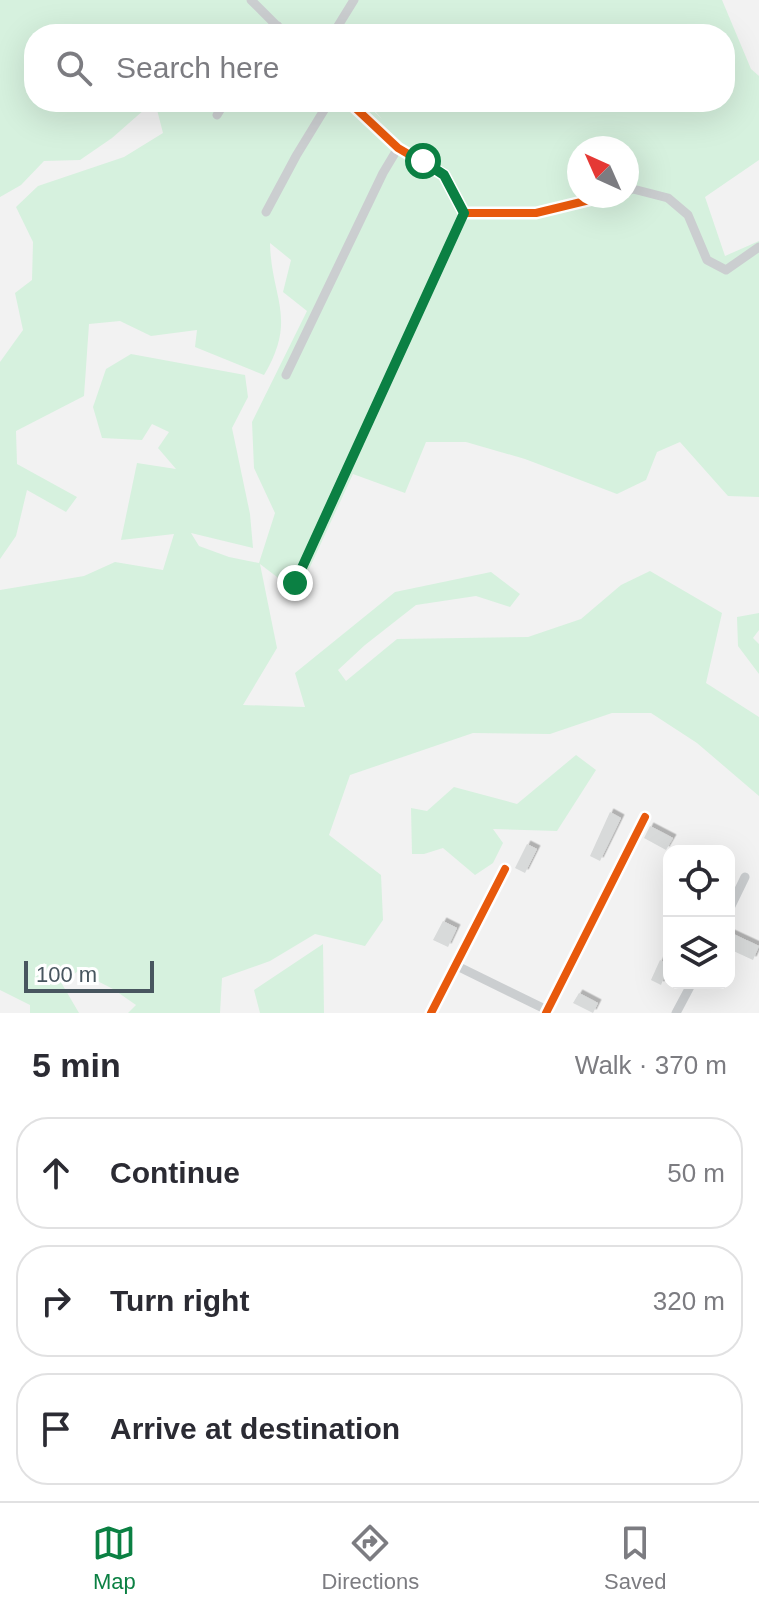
<!DOCTYPE html>
<html lang="en">
<head>
<meta charset="utf-8">
<style>
	body { margin:0; font-family:Helvetica,sans-serif; background:#f7f7f7; color:#2b2b33 }
	.controls { position:absolute; right:24px; bottom:24px; display:grid; overflow:hidden; border-radius:16px; box-shadow:0 8px 32px #0002 }
	.controls button { width:72px; height:72px; display:grid; place-items:center; padding:0; border:0; border-bottom:2px solid #e1e1e2; background:#fff; color:#2b2b33; font:40px sans-serif }
	.compass { position:absolute; left:567px; top:136px; width:72px; height:72px; border-radius:50%; background:#fff; box-shadow:0 8px 32px #0002; rotate:315deg }
	.scale { position:absolute; left:24px; bottom:20px; width:130px; box-sizing:border-box; padding-left:8px; border:4px solid #48565f; border-top:0; font-size:22px; line-height:28px; white-space:nowrap; color:#48565f; -webkit-text-stroke:6px #fff; paint-order:stroke }
	.stop { position:absolute; width:24px; height:24px; margin:-18px; border:6px solid #0b8043; border-radius:50%; background:#fff }
	.stop.end { background:#0b8043; border-color:#fff; box-shadow:0 2px 8px #0008 }
	.list { margin:0; padding:0; list-style:none }
	h2 { display:flex; justify-content:space-between; align-items:center; height:104px; margin:0; padding:0 32px; font-size:34px }
	h2 small { font-size:26px; font-weight:400; color:#7c7c81 }
	.list li { display:grid; grid-template-columns:52px 1fr auto; gap:24px; align-items:center; box-sizing:border-box; height:112px; margin:0 16px 16px; padding:0 16px; border:2px solid #e1e1e2; border-radius:32px }
	.list b { display:block; font-size:30px; white-space:nowrap }
	.list em { font-size:26px; font-style:normal; color:#7c7c81 }
	.icon { flex:none; width:44px; height:44px; fill:none; stroke:currentColor; stroke-width:2; stroke-linecap:round; stroke-linejoin:round }
	.map { position:relative; flex:none; width:759px; height:1013px; overflow:hidden }
	.search { position:absolute; background:#fff; box-shadow:0 8px 32px #0002; left:24px; right:24px; top:24px; height:88px; display:flex; align-items:center; gap:20px; box-sizing:border-box; padding:0 28px; border-radius:32px; color:#7c7c81; font-size:30px }
	.sheet { height:488px; background:#fff }
	nav { display:flex; justify-content:space-around; align-items:center; box-sizing:border-box; height:112px; border-top:2px solid #e1e1e2; background:#fff; font-size:22px; color:#7c7c81 }
	nav a { display:grid; justify-items:center; gap:4px }
	nav .on { color:#0b8043 }
	.map>svg:first-child { display:block }
	.green { fill:#d6f1de; fill-rule:evenodd }
	.building { fill:#d8dada; filter:url(#shadow) }
	.lines { fill:none; stroke-linecap:round; stroke-linejoin:round }
	.minor { stroke:#cbced0; stroke-width:9 }
	.cycleway-casing { stroke:#fff; stroke-width:13 }
	.cycleway { stroke:#e8590c; stroke-width:8 }
	.route { stroke:#0b8043; stroke-width:10 }
</style>
</head>
<body>
<div class="map">
<svg width="759" height="1013" viewBox="0 0 759 1013">
	<defs>
		<filter id="shadow"><feDropShadow dx="3.5" dy="-3.5" stdDeviation="0" flood-color="#0004"/></filter>
	</defs>
	<rect width="100%" height="100%" fill="#f2f2f2"/>
	<path class="green" d="M0,0H722L751,69L759,76V160L705,197L725,256L759,241V497L728,496L680,442L657,452L646,480L617,494L525,459L466,442H426L405,493L353,474L298,593L260,564L277,648L243,705L305,707L295,673L395,592L491,572L520,594L510,607L476,596L416,605L365,645L338,670L346,681L397,639L528,637L581,619L621,585L650,571L722,613L706,683L759,717V796L697,743L651,713H612L550,734L473,733L350,775L329,835L381,875L383,920L365,946L315,934L270,961L222,978L220,1013H128L136,1005L113,989L78,971L62,984L79,1013H30V1005L0,990V590L84,576L115,562L163,570L174,534L121,540L137,463L176,469L158,448L169,432L152,424L142,440L102,438L93,407L106,369L131,354L245,375L248,397L232,428L250,514L253,548L191,533L199,546L229,557L259,563L275,513L254,468L252,422L307,311L283,292L291,260L270,243C271,298 298,318 264,375L195,347L197,330L151,336L120,321L89,324L84,396L16,431L17,464L77,497L66,512L27,490L16,536L0,559V362L23,330L15,293L32,280L33,242L16,207L38,186L124,157L163,133L155,102H364L382,119L367,102H725V34H34V102H153L112,138L80,160L44,161L21,185L0,197ZM579,148H627V196H579Z
		M759,613V630L753,638L759,644V674L738,646L737,617Z
		M576,755L596,770L557,831L493,829L503,843L493,863L475,875L443,848L424,854H412L411,808L427,811L454,787L517,804Z
		M323,944L324,1013H260L254,990Z"/>
	<path class="building" d="M610,812L621,818L600,861L590,856Z
		M650,826L673,838L666,850L644,838Z
		M527,844L537,849L525,873L515,868Z
		M443,921L457,928L448,947L433,940Z
		M729,932L759,946L753,960L729,949Z
		M660,960L669,965L661,985L651,980Z
		M579,993L598,1003L593,1013L573,1003Z"/>
	<g class="lines">
		<path class="minor" d="M251,0L285,34
			M265,34L278,26
			M333,34L354,0
			M349,102L398,148L444,175L464,213
			M217,115L225,102
			M627,191L633,189L668,198L688,215L707,260L726,270L759,247
			M266,212L296,156L329,102
			M464,213H536L606,196
			M286,375L383,173L398,148
			M295,583L464,213
			M729,910L745,877
			M455,965L549,1011
			M431,1013L505,869
			M546,1013L645,817
			M676,1013L692,983"/>
		<defs>
			<path id="cycleway" d="M349,102L398,148L444,175L464,213H536L606,196
				M431,1013L505,869
				M546,1013L645,817"/>
		</defs>
		<use href="#cycleway" class="cycleway-casing"/>
		<use href="#cycleway" class="cycleway"/>
	</g>
	<g class="lines">
		<path class="route" d="M295,583L464,213L444,175L423,161"/>
	</g>
</svg>
<div class="controls">
<button><svg class="icon" aria-label="locate" viewBox="0 0 24 24"><circle cx="12" cy="12" r="6"/><path d="M12 2v4M12 18v4M2 12h4M18 12h4"/></svg></button>
<button><svg class="icon" aria-label="layers" viewBox="0 0 24 24"><path d="M12 4l9 5-9 5-9-5zM3 14l9 5 9-5"/></svg></button>
</div>
<svg class="compass" viewBox="-18 -18 36 36"><path d="M0-13l5 13h-10z" fill="#e53935"/><path d="M0 13l5-13h-10z" fill="#7c7c81"/></svg>
<div class="scale">100 m</div>
<div class="stop" style="left:423px;top:161px"></div>
<div class="stop end" style="left:295px;top:583px"></div>
<div class="search"><svg class="icon" aria-label="search" viewBox="0 0 24 24"><circle cx="10" cy="10" r="6"/><path d="M15 15l6 6"/></svg>Search here</div>
</div>
<section class="sheet">
<h2>5 min<small>Walk · 370 m</small></h2>
<ul class="list">
<li><svg class="icon" aria-label="ahead" viewBox="0 0 24 24"><path d="M12 20V5M6 11l6-6 6 6"/></svg><div><b>Continue</b></div><em>50 m</em></li>
<li><svg class="icon" aria-label="right" viewBox="0 0 24 24"><path d="M7 20v-9h11M14 6l5 5-5 5"/></svg><div><b>Turn right</b></div><em>320 m</em></li>
<li><svg class="icon" aria-label="arrive" viewBox="0 0 24 24"><path d="M6 21V4h12l-3 4 3 4H6"/></svg><div><b>Arrive at destination</b></div></li>
</ul>
</section>
<nav>
<a class="on"><svg class="icon" aria-label="map" viewBox="0 0 24 24"><path d="M3 6l6-2 6 2 6-2v14l-6 2-6-2-6 2zM9 4v14M15 6v14"/></svg>Map</a>
<a><svg class="icon" aria-label="directions" viewBox="0 0 24 24"><path d="M12 3l9 9-9 9-9-9zM9 14v-3h6M13 9l2 2-2 2"/></svg>Directions</a>
<a><svg class="icon" aria-label="saved" viewBox="0 0 24 24"><path d="M7 4h10v16l-5-4-5 4z"/></svg>Saved</a>
</nav>
</body>
</html>
